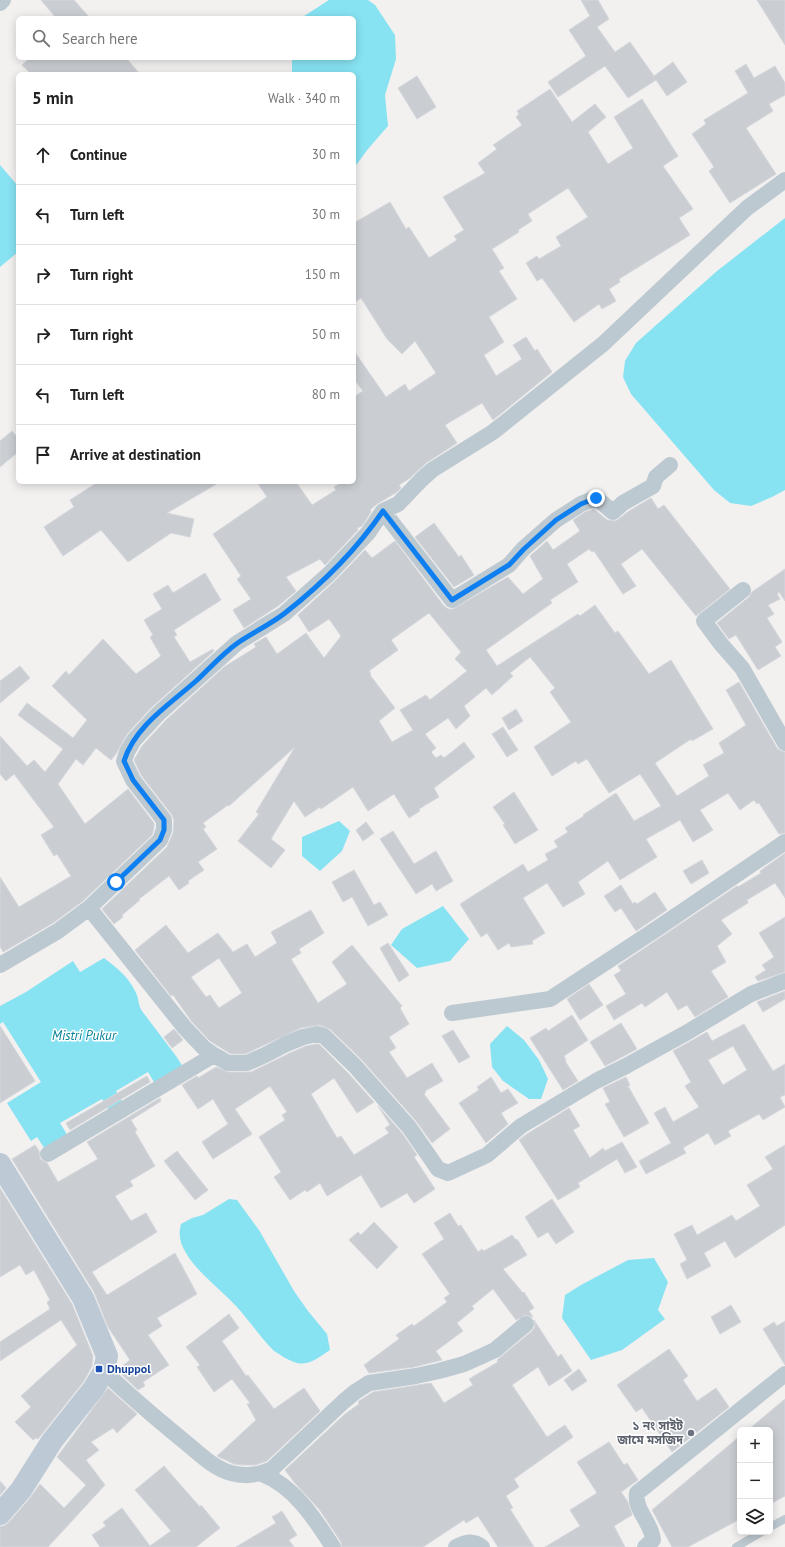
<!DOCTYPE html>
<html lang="en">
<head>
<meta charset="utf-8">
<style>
	body { margin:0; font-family:"PT Sans","Noto Sans Bengali",sans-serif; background:#f2f2f2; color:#222 }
	.controls { position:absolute; right:12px; bottom:12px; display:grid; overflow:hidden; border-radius:6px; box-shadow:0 2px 10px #0003 }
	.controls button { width:36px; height:36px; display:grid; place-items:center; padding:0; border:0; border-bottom:1px solid #e0e0e0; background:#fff; color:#222; font:20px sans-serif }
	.stop { position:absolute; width:12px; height:12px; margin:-9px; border:3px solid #0d7ff0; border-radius:50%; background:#fff }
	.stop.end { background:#0d7ff0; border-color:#fff; box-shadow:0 1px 4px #0008 }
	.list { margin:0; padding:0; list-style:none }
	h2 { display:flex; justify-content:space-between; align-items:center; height:52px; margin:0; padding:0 16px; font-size:17px }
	h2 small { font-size:13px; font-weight:400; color:#767676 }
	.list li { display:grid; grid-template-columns:26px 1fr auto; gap:12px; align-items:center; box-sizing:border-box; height:60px; padding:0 16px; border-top:1px solid #e0e0e0 }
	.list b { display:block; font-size:15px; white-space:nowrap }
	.list em { font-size:13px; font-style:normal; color:#767676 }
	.icon { flex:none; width:22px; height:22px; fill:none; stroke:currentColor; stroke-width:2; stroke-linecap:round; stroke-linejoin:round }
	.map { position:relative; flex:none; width:785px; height:1547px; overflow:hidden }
	.search { position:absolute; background:#fff; box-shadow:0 2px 10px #0003; left:16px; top:16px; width:340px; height:44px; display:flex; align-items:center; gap:10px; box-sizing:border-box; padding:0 14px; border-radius:6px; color:#767676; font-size:15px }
	.panel { position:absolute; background:#fff; box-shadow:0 2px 10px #0003; left:16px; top:72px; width:340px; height:412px; border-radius:6px }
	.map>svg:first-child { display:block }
	.water { fill:#87e3f2 }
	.building { fill:#caced3; stroke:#d4d7dc; fill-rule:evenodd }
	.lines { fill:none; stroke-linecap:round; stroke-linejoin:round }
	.lane { stroke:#bdc9d0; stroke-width:8 }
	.street { stroke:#bdc9d0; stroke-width:16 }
	.secondary { stroke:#bdcad5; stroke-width:22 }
	.route { stroke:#0d7ff0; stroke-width:5 }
	.transit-dot { fill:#1a4fb4; stroke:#fff; stroke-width:1.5 }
	.worship-dot { fill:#6b7280; stroke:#fff; stroke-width:1.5 }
	.labels { text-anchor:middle; stroke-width:3; stroke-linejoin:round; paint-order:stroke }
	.transit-label { font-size:12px; font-weight:bold; fill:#164399; stroke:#fff; text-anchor:start }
	.worship-label { font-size:12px; font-weight:bold; fill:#5b616d; stroke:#fff; text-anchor:end }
	.water-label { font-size:13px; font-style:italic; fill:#058095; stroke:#fff }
</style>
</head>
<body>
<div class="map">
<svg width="785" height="1547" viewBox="0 0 785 1547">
	<rect width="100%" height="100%" fill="#f3f0f0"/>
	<path class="water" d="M329,0H368L375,5L395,35L396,59L385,95L388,126L368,149L354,168V74H292V58H354V18H301Z
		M0,165L18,186V252L0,267Z
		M785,218V490L772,497L751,506L730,503L714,490L631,394L623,377L625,361L636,343L717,271Z
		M339,821L350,831L342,851L320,871L302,856V837Z
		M443,906L469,939L450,961L417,968L391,945L402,929Z
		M104,958C117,968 129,977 136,993C139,999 138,1005 142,1011L176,1056L185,1070L157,1087L148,1072L116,1091L124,1105L110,1112L102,1099L60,1123L68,1136L45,1149L37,1137L31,1141L7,1103L41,1082L3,1022L0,1024V1006L26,992L73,961L80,972Z
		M507,1026L524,1040L539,1060L548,1079L541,1099H529L503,1081L492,1067L490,1044Z
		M229,1199L237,1200L259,1230L294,1291L308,1311L327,1334L330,1350C321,1356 309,1366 297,1363C289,1361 280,1355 273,1350C260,1337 249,1320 236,1306C221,1290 196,1271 186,1253C180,1243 178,1235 181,1224L192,1218L203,1215Z
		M654,1258L668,1282L658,1310L665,1319L622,1350L591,1360L562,1318L565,1295L581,1285L628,1260Z"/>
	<path class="building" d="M41,0H74L90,18H56Z
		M581,0H598L609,19L597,27L615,52L630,42L654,76L673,62L687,82L667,96L656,80L628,98L605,66L558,97L548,82L586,56L569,30L590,16Z
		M757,0H785V45Z
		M30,58H126L140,74H31L22,65Z
		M746,64L754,78L775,66L785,83V95L769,104L773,111L746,128L776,174L730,203L709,171L714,167L692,134L706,124L704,120L748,93L735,71Z
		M417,76L436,107L417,119L398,88Z
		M550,89L572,122L595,104L606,117L588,132L608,164L633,148L614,117L642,99L678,156L663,166L693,209L679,218L690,235L619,279L620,282L609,289L616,301L602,309L599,304L574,322L542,278L537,281L526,263L537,256L539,259L561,246L556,237L588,217L568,188L528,214L532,221L518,230L519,232L492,249L504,268L499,271L517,299L489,317L504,342L484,355L496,376L522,359L513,345L526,337L535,351L537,349L552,372L493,420L482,403L445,425L457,443L426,463L410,478L399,485L401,488L397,492L377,504L370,510L371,512L362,526L357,528L358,530L325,565L320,559L286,577L296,591L278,606L244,628L233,610L251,599L237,579L241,576L213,534L267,497L257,482H296L312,505L336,490L334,487L342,482H354V397L363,391L354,379V351L386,397L405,384L409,391L436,373L415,341L402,354L387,339L361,298L354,303V223L390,202L406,229L409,227L429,258L457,240L454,236L464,230L443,197L485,173L478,163L497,149L493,145L522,125L516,117L519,114L517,111Z
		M12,431L18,438V452L0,467V441Z
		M98,482H220L167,513L194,519L190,537L171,533L128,562L101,530L63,556L44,527L74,507L70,500Z
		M651,498L658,509L664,505L730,589L696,616L642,549L621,564L636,586L623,594L594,551L592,552L589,549L567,564L578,582L550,600L552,603L486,650L497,666L578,614L580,616L595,605L615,633L618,631L649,674L671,660L713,729L692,741L691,739L655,763L677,796L709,776L703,765L724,753L719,743L746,725L726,690L739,682L777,748L781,751L785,752V833L779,834L759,803L757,804L754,800L740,810L728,793L700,810L713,830L693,842L680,820L646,839L657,857L620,880L608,861L578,882L585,894L563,907L547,883L523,898L545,933L532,941L533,944L511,947L509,943L498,950L487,933L481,937L460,904L523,864L528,872L548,860L545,854L558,847L554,841L568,832L565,828L584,816L583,815L616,793L634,821L661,806L640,774L609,793L587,759L578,764L576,761L552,776L534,747L571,722L550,692L555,688L530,657L510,673L513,676L492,695L486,688L464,706L470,716L456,729L448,718L425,734L436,748L431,752L436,758L441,755L444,758L464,742L475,757L434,788L439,797L419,809L420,811L409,818L394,794L368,811L353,787L321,809L320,807L305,817L294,801L271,839L285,850L271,868L238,841L259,814L256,812L295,747L229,806L228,805L203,823L206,827L203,829L217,849L198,862L204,870L188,881L189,883L179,890L169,876L139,899L140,900L122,915L123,917L114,924L102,909L167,847L173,833L174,820L172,815L141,775L134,760L142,746L165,721L224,667L256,647L254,644L266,637L277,654L306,633L324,658L341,636L329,619L309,632L298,615L335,581L365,550L372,558L395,541L444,606L448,609H453L508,577L523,594L543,579L530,556L547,541L553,550L580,531L573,520L585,512L594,509L607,520L616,521L629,511ZM429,613L461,652L455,659L467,671L430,700L426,695L400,710L413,730L392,742L379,721L395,708L370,675L371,674L369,671L398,650L391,640Z
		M434,523L459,557L461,555L474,575L454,587L415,537Z
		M785,569V601L779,592L777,594L780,599L768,605L774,614L767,618L782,642L775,647L781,656L758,670L736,635L729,639L717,623L749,597L752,592Z
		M205,573L221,600L174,630L177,635L174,637L190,662L213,649L214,651L151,708L127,734L116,754L111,760L96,748L83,765L76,759L58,784L85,824L128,789L154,823V828L152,835L83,901L53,923L3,952L0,946V877L19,907L71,876L57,854L54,856L41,835L54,827L14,774L6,781L0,774V736L27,766L34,760L45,772L63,749L18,715L27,703L73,738L87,720L52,686L66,671L69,675L103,639L136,674L161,656L150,637L153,635L144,620L162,609L153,594L168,585L173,593Z
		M20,666L30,678L0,703V681Z
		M516,709L523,721L509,730L502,718Z
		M503,727L518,750L507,757L492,734Z
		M514,792L538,830L515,844L503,825L505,824L493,807Z
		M366,822L374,833L363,841L356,830Z
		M393,831L414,864L436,851L453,881L436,891L432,884L416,894L380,839Z
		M785,853V898L775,883L747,900L748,903L721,920L732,934L717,946L726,962L711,971L728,997L695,1017L687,1005L678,1010L667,992L645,1007L642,1003L614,1020L606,1006L626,994L614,975L621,971L618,966L737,886L738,887L761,873L760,871Z
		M702,860L709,873L691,884L683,871Z
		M354,870L374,905L380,902L388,915L368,926L352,897L343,902L332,882Z
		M621,885L633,904L635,902L637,904L655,892L667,910L636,931L621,908L615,912L604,896Z
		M311,910L324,933L299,949L301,953L291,959L318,1003L347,984L332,962L352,945L402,1006L400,1008L409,1024L389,1037L396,1048L389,1052L407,1078L432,1063L443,1081L425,1091L426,1092L424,1094L450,1129L432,1143L416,1121L362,1060L330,1029L319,1025L301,1028L245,1054H231L210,1041L192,1022L173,995L171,996L135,950L166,925L188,953L218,933L233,952L247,944L255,957L277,943L271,932ZM219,958L242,993L219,1008L210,995L206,997L191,977Z
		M785,917V972L758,981L755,977L766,970L762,965L774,957L759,933Z
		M388,943L409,975L399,982L380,948Z
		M589,984L603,1005L580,1020L567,999Z
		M785,991V999L763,1012L757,1002Z
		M572,1015L588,1040L564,1056L566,1060L565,1061L578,1081L563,1090L530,1038L546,1028L548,1031Z
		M621,1023L637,1049L605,1066L590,1042Z
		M744,1024L773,1071L785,1064V1095L780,1097L785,1107L763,1120L759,1114L728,1131L731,1136L715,1145L708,1133L683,1148L686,1153L646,1174L639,1161L671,1143L654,1113L665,1107L673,1122L699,1107L685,1086L691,1082L673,1051L707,1032L712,1041ZM733,1046L747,1070L723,1085L708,1060Z
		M0,1026L35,1081L0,1103Z
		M174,1029L183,1040L172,1048L164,1037Z
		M453,1030L470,1057L459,1063L442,1036Z
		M317,1044H319L348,1073L374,1102L357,1113L334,1078L311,1094L337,1138L341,1136L354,1155L389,1133L385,1128L390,1125L378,1106L402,1133L417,1155L414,1157L435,1189L414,1203L407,1193L381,1208L361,1175L327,1196L320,1183L307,1192L305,1190L290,1200L274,1177L281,1172L259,1137L285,1120L282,1115L287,1112L270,1086L235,1109L252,1134L213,1159L202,1142L228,1124L213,1099L198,1109L182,1085L197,1076L198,1078L216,1067L228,1072H251L290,1053L306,1046Z
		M147,1076L150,1082L70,1130L66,1123Z
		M491,1077L501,1093L508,1089L518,1103L501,1113L508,1124L486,1143L459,1103L479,1090L477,1087Z
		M626,1077L630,1085L628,1086L649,1123L624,1137L605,1104L610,1102L603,1088Z
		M160,1098L161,1101L131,1120L137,1130L135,1132L155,1166L130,1181L133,1186L115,1196L131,1221L146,1213L157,1232L92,1272L107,1295L175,1253L197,1294L157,1318L162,1326L148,1335L169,1365L143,1382L145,1386L138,1390L117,1370L130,1360L108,1327L94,1292L12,1159L35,1145L39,1151L40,1159L47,1163L58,1182L98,1159L87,1142Z
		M569,1108L580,1126L573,1130L590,1158L603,1148L605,1151L622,1142L637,1167L625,1173L617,1159L578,1183L580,1187L558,1200L519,1140L527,1134Z
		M785,1145V1225L735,1258L725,1241L704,1253L711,1266L687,1279L680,1264L687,1260L674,1234L692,1225L697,1235L732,1215L736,1221L760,1206L747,1185L773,1169L765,1157Z
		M177,1151L208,1190L195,1200L164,1161Z
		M0,1188L72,1304L93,1356L92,1366L84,1381L38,1439L36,1438L33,1440L15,1422L31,1407L21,1396L77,1345L61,1320L0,1361V1342L50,1309L47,1302L50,1300L34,1270L26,1275L20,1265L0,1277Z
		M552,1199L574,1232L556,1244L548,1232L538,1238L525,1217Z
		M450,1213L458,1226L461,1225L478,1252L482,1249L484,1251L512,1235L516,1240L517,1239L527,1255L503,1269L523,1293L524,1292L534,1308L529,1311L533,1317L525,1315L516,1320L493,1289L472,1306L474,1309L457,1323L463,1331L436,1351L442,1360L414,1367L369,1373L364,1365L399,1339L396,1335L412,1324L414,1326L447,1302L444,1298L450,1294L422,1254L444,1239L434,1223Z
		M374,1222L398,1247L377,1269L349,1240L358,1232L361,1235Z
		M731,1305L741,1322L720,1334L711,1317Z
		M229,1314L239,1328L222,1341L246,1376L248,1375L274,1409L304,1388L320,1411L267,1461L255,1465H242L234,1464L217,1456L256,1420L247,1404L250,1403L232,1379L214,1392L197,1367L200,1365L186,1347Z
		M534,1320L558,1357L561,1354L572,1371L549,1386L538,1367L512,1385L547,1437L565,1425L573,1437L514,1479L519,1487L506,1496L513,1508L510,1509L534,1547H498L478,1516L466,1523L464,1520L423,1547H342L341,1542L319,1509L294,1482L285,1470L345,1414L359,1404L358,1402L359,1401L373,1392L431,1383L444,1403L473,1385L469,1379L498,1362L497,1360L532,1331L535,1327Z
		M785,1321V1365L763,1329L774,1322L777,1326Z
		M669,1349L688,1376L683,1380L697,1401L716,1388L729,1407L672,1452L642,1408L636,1412L617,1385Z
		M579,1369L587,1381L572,1391L564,1380Z
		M108,1388L137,1414L117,1433L113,1428L91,1442L99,1450L86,1460L105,1485L48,1547H0V1526H4L9,1522L30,1498L40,1484L64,1508L86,1485L57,1457Z
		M785,1399V1496L770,1504V1430H748Z
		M740,1436V1519L688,1547H672L652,1510Z
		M609,1442L624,1465L627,1463L638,1480L621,1492L628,1502L632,1515L614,1526L625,1547H545L580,1526L570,1510L597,1493L577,1462Z
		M164,1466L200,1507L201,1505L220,1528L196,1547H100L92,1535L106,1526L103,1522L122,1508L150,1546L171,1531L135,1490Z
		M0,1481L6,1488L0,1495Z
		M282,1511L297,1535L289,1540L294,1547H236L276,1523L272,1517Z"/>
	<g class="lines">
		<path class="lane" d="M770,1527L785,1519
			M736,1547L762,1532"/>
		<path class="street" d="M0,3L3,0
			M383,511L452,600L509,565L523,549L556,520L581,504L596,498L613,512L623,503L653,486L656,477L670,465
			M743,590L704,621L721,644L742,668L785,743
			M89,908L185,1028L204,1048L214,1055L228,1063H247L265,1055L286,1044L303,1037L317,1034L324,1036L355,1066L393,1109L409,1127L438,1169L448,1173L487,1155L521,1126L596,1081L626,1066L686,1033L751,994L785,981
			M0,965L58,931L89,908L160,840L164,830V820L133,780L124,761L127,752L134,740L158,714L237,643L284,614L329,574L368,533L383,511L398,504L421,480L432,470L493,432L603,344L747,208L785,180
			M452,1013L550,999L652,932L785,842
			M48,1154L214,1055
			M104,1371C129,1396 157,1419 185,1442C199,1453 213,1468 231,1473C245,1477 259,1475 272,1469L343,1402L355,1392L369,1383L416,1376L439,1371L464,1364L482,1356L495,1350L526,1324
			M262,1474C294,1486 315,1519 333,1547
			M456,1547C466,1542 473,1540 482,1547
			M645,1547L653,1540C652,1523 634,1510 637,1493L785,1374"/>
		<path class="secondary" d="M0,1164L83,1298L107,1356L104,1371L94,1388L52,1441L21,1490L0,1514"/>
	</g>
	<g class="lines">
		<path class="route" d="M116,882L160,840L164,830V820L133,780L124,761C135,726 170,704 196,681C210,668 223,653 239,642C254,632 271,624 285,613C322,584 357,549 383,511L452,600L509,565L524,549L556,520L581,504L596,498"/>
	</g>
	<rect class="transit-dot" x="95" y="1365" width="8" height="8" rx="2"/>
	<circle class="worship-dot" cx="691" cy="1433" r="4"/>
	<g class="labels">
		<g class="transit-label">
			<text x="107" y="1373">Dhuppol</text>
		</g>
		<g class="worship-label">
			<text x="683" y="1430">১ নং সাইট<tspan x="683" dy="14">জামে মসজিদ</tspan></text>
		</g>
		<g class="water-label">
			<text x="84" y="1040">Mistri Pukur</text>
		</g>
	</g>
</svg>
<div class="controls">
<button>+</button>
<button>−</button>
<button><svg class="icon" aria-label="layers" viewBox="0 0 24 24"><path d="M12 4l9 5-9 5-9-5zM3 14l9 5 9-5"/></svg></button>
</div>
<div class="stop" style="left:116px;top:882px"></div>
<div class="stop end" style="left:596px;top:498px"></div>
<div class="search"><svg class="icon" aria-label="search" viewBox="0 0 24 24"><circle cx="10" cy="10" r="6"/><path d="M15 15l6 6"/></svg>Search here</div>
<section class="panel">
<h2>5 min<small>Walk · 340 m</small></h2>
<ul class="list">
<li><svg class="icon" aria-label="ahead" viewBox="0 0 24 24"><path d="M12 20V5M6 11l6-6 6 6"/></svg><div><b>Continue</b></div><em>30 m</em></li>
<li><svg class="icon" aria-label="left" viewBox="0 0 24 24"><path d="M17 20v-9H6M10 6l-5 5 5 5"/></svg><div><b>Turn left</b></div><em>30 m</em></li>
<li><svg class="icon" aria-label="right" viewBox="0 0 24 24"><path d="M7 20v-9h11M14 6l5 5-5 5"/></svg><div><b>Turn right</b></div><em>150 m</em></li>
<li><svg class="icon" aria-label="right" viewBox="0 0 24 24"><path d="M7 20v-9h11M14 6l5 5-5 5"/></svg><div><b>Turn right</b></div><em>50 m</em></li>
<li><svg class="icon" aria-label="left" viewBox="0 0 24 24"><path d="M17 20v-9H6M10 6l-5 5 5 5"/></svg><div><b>Turn left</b></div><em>80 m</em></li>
<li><svg class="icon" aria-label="arrive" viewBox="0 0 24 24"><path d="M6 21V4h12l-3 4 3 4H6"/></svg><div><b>Arrive at destination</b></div></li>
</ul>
</section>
</div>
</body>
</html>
